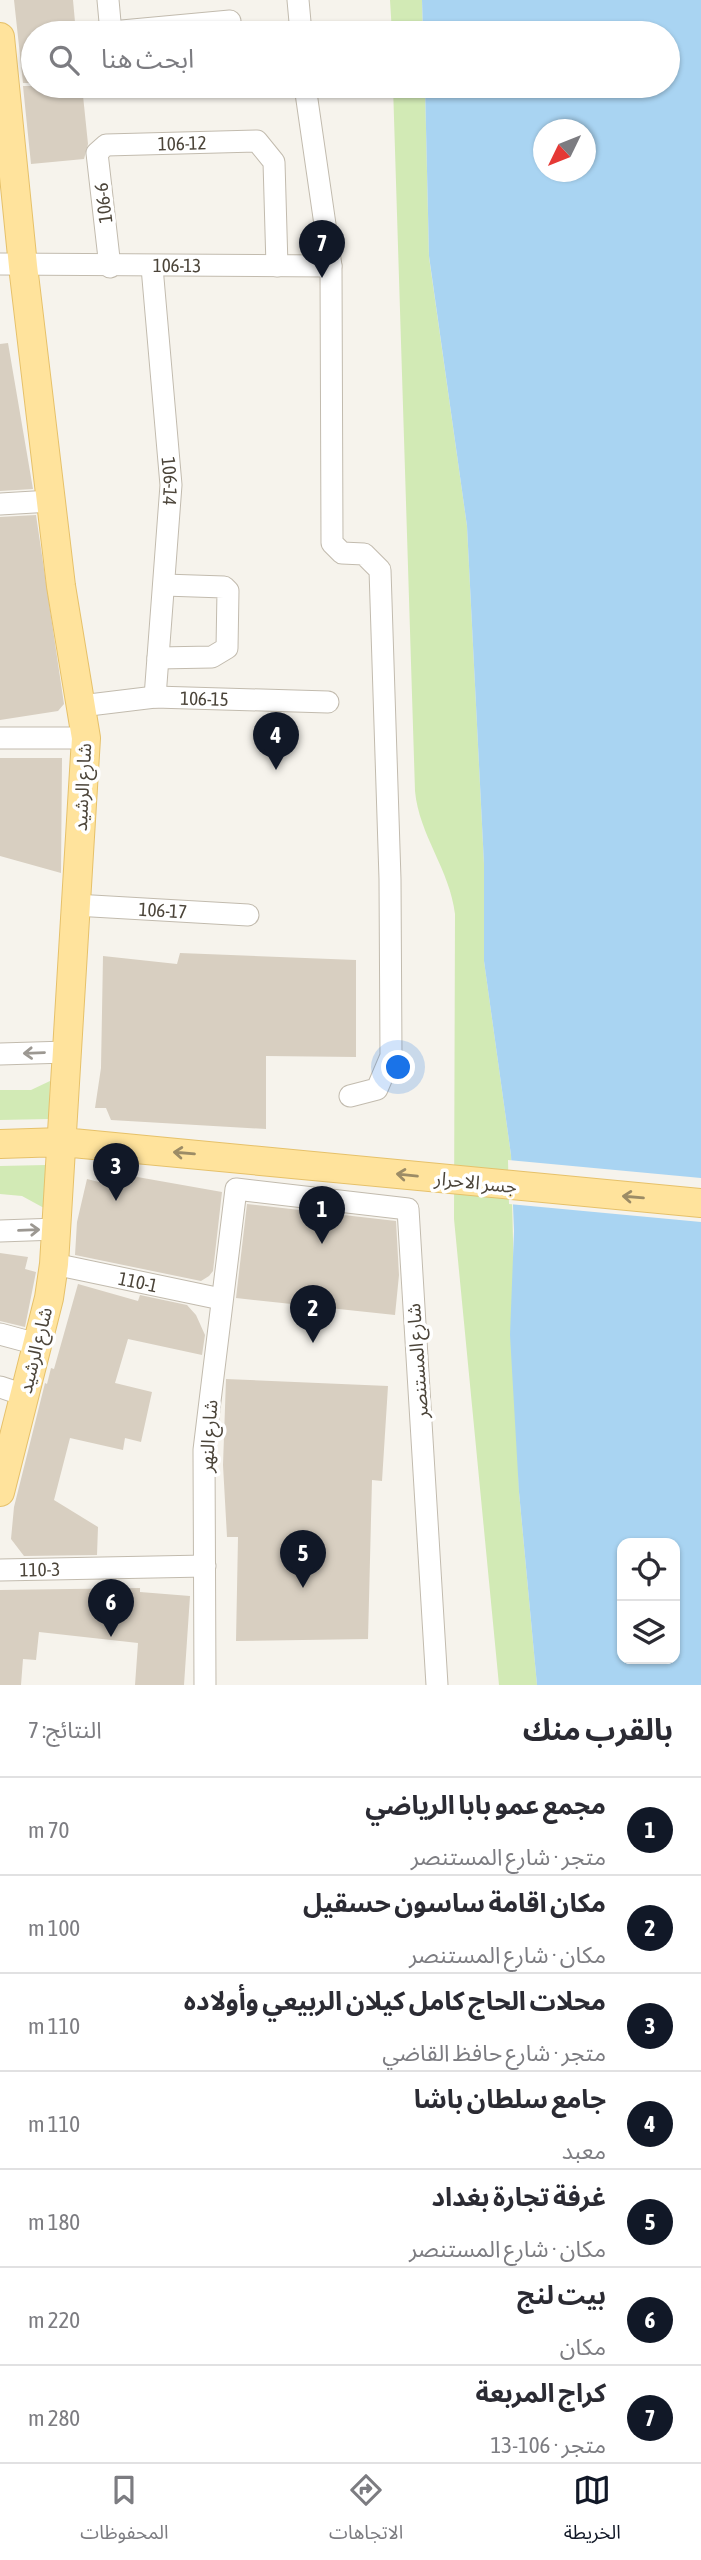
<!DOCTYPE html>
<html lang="ar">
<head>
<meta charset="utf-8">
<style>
	body { margin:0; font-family:"Asap Condensed","Noto Sans Arabic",sans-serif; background:#f2f2f3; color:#2b2b33; direction:rtl }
	.controls { position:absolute; right:21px; bottom:21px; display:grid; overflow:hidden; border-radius:14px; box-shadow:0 2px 5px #0004 }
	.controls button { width:63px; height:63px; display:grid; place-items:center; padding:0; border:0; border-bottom:2px solid #e1e1e2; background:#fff; color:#2b2b33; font:35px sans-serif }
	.compass { position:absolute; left:533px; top:119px; width:63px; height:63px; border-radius:50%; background:#fff; box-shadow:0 2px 5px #0004; rotate:227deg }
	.you { position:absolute; left:399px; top:1068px; width:24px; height:24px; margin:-18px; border:5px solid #fff; border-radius:50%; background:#1a73e8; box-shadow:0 0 0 10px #1a73e833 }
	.badge { display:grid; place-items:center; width:46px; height:46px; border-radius:50%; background:#111827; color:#fff; font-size:23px; font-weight:700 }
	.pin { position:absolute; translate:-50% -58px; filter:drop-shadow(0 2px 4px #0008) }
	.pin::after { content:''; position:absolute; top:37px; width:24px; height:21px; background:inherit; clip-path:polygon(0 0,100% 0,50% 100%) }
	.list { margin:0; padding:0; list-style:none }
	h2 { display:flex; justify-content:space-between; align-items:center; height:91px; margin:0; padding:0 28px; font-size:30px }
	h2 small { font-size:23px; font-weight:400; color:#7c7c81 }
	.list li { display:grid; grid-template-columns:46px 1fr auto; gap:21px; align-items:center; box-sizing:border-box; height:98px; padding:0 28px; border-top:2px solid #e1e1e2 }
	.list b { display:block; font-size:26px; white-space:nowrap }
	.list p { margin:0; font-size:23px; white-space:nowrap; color:#7c7c81 }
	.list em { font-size:23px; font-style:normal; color:#7c7c81 }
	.icon { flex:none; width:38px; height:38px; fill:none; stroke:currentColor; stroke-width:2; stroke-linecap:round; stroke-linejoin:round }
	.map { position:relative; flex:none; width:701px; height:1685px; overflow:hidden; direction:ltr }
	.search { position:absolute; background:#fff; box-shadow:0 2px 5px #0004; left:21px; right:21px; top:21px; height:77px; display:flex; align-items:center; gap:18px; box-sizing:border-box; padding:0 24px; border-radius:38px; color:#7c7c81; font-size:26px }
	.sheet { height:777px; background:#fff }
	nav { display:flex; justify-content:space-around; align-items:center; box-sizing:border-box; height:98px; border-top:2px solid #e1e1e2; background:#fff; font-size:19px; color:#7c7c81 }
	nav a { display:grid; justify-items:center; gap:4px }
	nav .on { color:#111827 }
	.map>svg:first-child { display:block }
	.green { fill:#d2eab5 }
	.water { fill:#a9d4f2; fill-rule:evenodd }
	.pier { fill:#f6f3ec }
	.building { fill:#d8cfc1 }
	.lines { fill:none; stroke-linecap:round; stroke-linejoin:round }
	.minor-casing { stroke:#c2bbae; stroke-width:23 }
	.major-casing { stroke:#e6c16a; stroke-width:30 }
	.minor { stroke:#fff; stroke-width:21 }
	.major { stroke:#ffe39c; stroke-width:28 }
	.oneway { stroke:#9c9892 }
	.oneway2 { stroke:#9c8c66 }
	.labels { text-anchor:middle; stroke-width:7; stroke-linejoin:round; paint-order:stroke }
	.street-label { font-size:19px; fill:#4b4439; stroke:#fff }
</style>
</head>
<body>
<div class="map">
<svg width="701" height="1685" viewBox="0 0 701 1685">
	<rect width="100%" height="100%" fill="#f6f3ec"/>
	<path class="green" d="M390,0H422L423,33H392Z
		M393,86H425L429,257L467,526L484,864V961L511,1155L519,1492L537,1685H499L454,1219L455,914C450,870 419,835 415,791Z
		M50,1081L49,1119L0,1120V1090H31Z
		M46,1165L44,1208L22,1196L0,1194V1166Z"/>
	<path class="water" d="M422,0H701V1685H537L519,1492L510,1335L514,1231L511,1155L484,961V864L467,526L429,256L425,86H668V33H423ZM544,130H586V172H544ZM622,1543H675V1659H622Z"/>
	<path class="pier" d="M508,1160L701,1178V1222L509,1204Z"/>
	<path class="building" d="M14,0H73L76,33H33V83H23Z
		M23,86H82L88,144L84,159L31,164Z
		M8,343L33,489L0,491V344Z
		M36,515L64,704L58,711L0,720V517Z
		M0,758H62L61,873L0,856Z
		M180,953L356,960V1057L266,1056V1129L111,1120L106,1108H95L101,1068L103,956L177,964Z
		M109,1172L222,1192L213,1271L209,1276L201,1281L75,1255L77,1222L87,1179L99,1182Z
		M247,1204L396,1221L399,1275L395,1315L236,1298Z
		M0,1253L28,1257L25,1269L36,1272L25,1327L0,1321Z
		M78,1284L138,1301L140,1295L187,1305L196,1315L205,1335L202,1355L128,1339L115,1383L152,1392L141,1442L125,1438L123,1450L70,1438L54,1500L98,1527L97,1555L24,1556L11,1539L14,1507L45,1383L47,1384L51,1368L54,1369Z
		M226,1379L388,1386L382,1481L372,1480L368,1639L236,1641L238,1537H227L223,1465Z
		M140,1588V1592L190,1596L184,1685H135L138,1643L39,1632L36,1660L23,1659L21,1685H0V1590Z"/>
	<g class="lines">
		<defs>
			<g id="minor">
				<path d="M108,0L111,33"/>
				<path d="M298,0L301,33"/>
				<path d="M111,32L230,21"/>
				<path d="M305,86L331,266L332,543L342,553L364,554L380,570L390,879L391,1056L377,1089L350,1096"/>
				<path id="s1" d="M0,264L331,266"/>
				<path id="s2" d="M110,267L97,153L106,145L257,141L274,162L277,266"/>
				<path id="s3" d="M152,267L171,485L155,697"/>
				<path d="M0,504L51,501"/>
				<path d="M158,658L212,657L227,648L228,591L224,587L164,585"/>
				<path id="s4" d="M81,706L155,697L328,702"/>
				<path d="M0,738H86"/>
				<path id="s5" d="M75,905L248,915"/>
				<path d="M0,1054L67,1052"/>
				<path d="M0,1231L57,1229"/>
				<path id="s6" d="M54,1264L221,1299"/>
				<path d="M0,1334L37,1344"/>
				<path d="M0,1387L24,1395"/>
				<path id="s7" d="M0,1570L205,1566"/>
				<path d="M205,1685L204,1450L236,1189L408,1209L437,1685"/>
			</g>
			<path id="major" d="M0,37L23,266L61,586L86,738L54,1264L49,1298L0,1492
				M0,1144L62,1142L701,1203"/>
		</defs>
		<use href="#minor" class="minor-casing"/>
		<use href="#major" class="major-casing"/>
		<use href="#minor" class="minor"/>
		<use href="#major" class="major"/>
	</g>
	<defs><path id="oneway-shaft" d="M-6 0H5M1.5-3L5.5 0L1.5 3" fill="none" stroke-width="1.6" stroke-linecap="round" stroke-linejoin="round" transform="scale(1.75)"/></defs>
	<g class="oneway">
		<use href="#oneway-shaft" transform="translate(34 1053) rotate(178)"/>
		<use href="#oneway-shaft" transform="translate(29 1230) rotate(-2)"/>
	</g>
	<g class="oneway2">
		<use href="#oneway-shaft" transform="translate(184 1153) rotate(-175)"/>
		<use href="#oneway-shaft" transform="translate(407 1175) rotate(-174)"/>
		<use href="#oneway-shaft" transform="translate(633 1197) rotate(-175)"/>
	</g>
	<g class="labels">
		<g class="street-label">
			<text dy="7" stroke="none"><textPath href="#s2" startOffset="203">106-12</textPath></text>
			<text transform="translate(103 203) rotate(-97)" y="7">106-6</text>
			<text dy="7" stroke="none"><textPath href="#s1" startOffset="177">106-13</textPath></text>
			<text dy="7" stroke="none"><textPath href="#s3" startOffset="215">106-14</textPath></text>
			<text dy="7" stroke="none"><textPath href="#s4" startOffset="124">106-15</textPath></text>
			<text transform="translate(82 787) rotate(-87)" y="7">شارع الرشيد</text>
			<text dy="7" stroke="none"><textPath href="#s5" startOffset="88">106-17</textPath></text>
			<text transform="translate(476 1182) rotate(6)" y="7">جسر الاحرار</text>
			<text dy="7" stroke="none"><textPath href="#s6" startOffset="86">110-1</textPath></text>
			<text transform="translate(35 1350) rotate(-76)" y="7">شارع الرشيد</text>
			<text transform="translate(417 1361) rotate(-94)" y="7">شارع المستنصر</text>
			<text transform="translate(208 1436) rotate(-86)" y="7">شارع النهر</text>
			<text dy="7" stroke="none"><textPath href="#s7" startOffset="40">110-3</textPath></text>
		</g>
	</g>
</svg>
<div class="controls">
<button><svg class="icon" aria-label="locate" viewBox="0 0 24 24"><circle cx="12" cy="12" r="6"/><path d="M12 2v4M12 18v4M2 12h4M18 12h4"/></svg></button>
<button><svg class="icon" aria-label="layers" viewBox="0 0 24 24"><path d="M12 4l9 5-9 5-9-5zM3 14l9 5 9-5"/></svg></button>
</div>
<svg class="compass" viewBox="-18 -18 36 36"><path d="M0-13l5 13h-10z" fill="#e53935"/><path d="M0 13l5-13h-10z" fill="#7c7c81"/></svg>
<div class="you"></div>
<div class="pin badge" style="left:322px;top:1244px">1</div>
<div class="pin badge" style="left:313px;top:1343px">2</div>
<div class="pin badge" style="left:116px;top:1201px">3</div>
<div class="pin badge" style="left:276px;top:770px">4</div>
<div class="pin badge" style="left:303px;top:1588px">5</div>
<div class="pin badge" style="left:111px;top:1637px">6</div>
<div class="pin badge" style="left:322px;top:278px">7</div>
<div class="search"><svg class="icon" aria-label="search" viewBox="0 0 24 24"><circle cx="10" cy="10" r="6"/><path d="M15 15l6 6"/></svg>ابحث هنا</div>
</div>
<section class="sheet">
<h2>بالقرب منك<small>النتائج: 7</small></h2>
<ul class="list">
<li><span class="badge">1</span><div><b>مجمع عمو بابا الرياضي</b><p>متجر · شارع المستنصر</p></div><em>70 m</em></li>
<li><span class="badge">2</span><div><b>مكان اقامة ساسون حسقيل</b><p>مكان · شارع المستنصر</p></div><em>100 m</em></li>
<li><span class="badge">3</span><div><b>محلات الحاج كامل كيلان الربيعي وأولاده</b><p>متجر · شارع حافظ القاضي</p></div><em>110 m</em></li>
<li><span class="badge">4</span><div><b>جامع سلطان باشا</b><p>معبد</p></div><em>110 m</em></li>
<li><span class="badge">5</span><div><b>غرفة تجارة بغداد</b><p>مكان · شارع المستنصر</p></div><em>180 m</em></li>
<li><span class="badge">6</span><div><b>بيت لنج</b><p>مكان</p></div><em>220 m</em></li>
<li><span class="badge">7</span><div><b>كراج المربعة</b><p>متجر · 106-13</p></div><em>280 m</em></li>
</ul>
</section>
<nav>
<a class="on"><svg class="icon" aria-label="map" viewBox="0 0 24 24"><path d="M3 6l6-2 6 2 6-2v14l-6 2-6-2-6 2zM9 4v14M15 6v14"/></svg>الخريطة</a>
<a><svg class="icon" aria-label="directions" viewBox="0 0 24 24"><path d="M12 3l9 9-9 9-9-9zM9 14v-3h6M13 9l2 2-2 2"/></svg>الاتجاهات</a>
<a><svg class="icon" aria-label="saved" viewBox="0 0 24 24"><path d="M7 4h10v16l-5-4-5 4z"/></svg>المحفوظات</a>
</nav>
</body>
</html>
